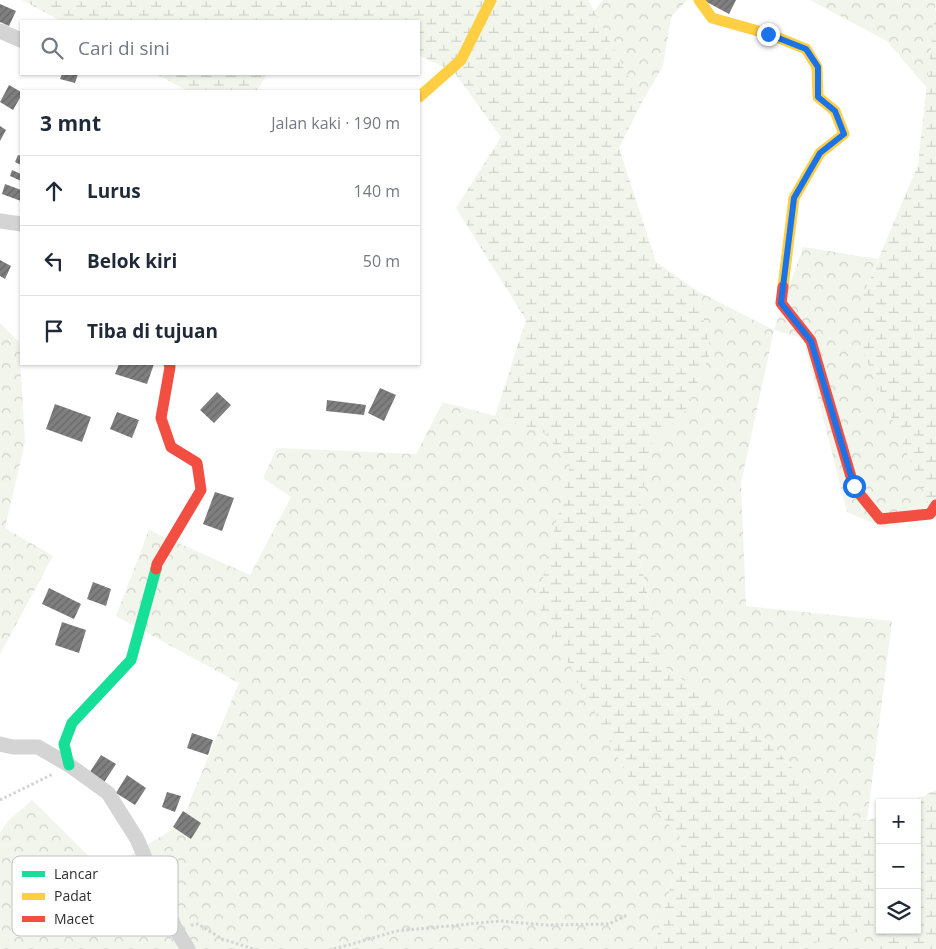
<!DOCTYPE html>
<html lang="id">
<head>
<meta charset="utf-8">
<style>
	body { margin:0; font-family:"Open Sans",sans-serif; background:#f6f6f7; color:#1f2937 }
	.controls { position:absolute; right:15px; bottom:15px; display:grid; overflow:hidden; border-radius:0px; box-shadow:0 1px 4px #0004 }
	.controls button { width:45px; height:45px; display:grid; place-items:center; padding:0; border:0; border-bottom:1px solid #e0e1e3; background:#fff; color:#1f2937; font:25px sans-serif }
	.stop { position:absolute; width:15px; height:15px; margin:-11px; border:4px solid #1a73e8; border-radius:50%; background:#fff }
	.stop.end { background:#1a73e8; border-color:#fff; box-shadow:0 1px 5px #0008 }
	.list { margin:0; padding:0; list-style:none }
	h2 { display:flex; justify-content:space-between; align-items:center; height:65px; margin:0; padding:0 20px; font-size:21px }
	h2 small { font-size:16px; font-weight:400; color:#747a83 }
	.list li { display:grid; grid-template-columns:32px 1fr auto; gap:15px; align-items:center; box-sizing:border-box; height:70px; padding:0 20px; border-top:1px solid #e0e1e3 }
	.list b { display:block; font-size:19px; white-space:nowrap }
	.list em { font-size:16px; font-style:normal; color:#747a83 }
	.icon { flex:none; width:28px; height:28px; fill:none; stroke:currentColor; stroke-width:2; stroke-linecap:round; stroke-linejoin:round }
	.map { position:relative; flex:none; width:936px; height:949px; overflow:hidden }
	.search { position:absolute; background:#fff; box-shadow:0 1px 4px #0004; left:20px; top:20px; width:400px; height:55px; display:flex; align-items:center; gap:12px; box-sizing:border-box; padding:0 18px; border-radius:0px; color:#747a83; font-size:19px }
	.panel { position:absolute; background:#fff; box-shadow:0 1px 4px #0004; left:20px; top:90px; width:400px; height:275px; border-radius:0px }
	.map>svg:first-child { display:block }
	.forest { fill:url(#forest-crowns) }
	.wetland { fill:url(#wetland-marsh) }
	.building { fill:url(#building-hatch) }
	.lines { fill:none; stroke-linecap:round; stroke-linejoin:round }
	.path { stroke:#d4d4d4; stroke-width:3; stroke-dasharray:2.5 2.5; stroke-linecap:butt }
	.street { stroke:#d4d4d4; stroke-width:15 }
	.fast { stroke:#16e098; stroke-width:11 }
	.slow { stroke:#ffcf43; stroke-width:11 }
	.jam { stroke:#f24e42; stroke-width:11 }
	.route { stroke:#1a73e8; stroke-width:6 }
	.key { fill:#fff; stroke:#c1c1c1; stroke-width:1 }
	.key-label { font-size:14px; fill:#2f2f2f }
</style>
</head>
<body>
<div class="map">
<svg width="936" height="949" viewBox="0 0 936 949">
	<defs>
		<pattern id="forest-crowns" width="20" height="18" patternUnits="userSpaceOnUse" patternTransform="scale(1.25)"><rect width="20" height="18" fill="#f1f5ec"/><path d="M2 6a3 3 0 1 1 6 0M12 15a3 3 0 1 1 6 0" fill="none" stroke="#cfd2cb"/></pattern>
		<pattern id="wetland-marsh" width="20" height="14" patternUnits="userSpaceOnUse" patternTransform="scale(1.25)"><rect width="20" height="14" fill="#f1f5ec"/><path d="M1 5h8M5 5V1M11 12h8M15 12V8" fill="none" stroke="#cfd2cb"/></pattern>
		<pattern id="building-hatch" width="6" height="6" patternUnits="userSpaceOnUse" patternTransform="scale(1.25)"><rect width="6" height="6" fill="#7f7f7f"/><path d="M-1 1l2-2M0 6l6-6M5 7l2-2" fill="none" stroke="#686868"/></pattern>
	</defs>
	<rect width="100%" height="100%" fill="#fff"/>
	<path class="forest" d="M603,0H687L671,17L663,66L642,102L594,11Z
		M810,0H936L927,88L887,41Z
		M803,247L878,259L863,296L933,514L885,528L847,512L803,338L774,330L741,483L746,606L892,621L867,821L826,808L771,743L662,665L635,535L652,443L686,410L711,351L697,291L774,330Z
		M0,323L19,342L25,442L5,528L53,556L0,654Z
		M443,402L495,416L543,432L570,465L538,603L632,784L683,840L656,940L655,949H0V833L7,822L32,800L104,871L180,825L239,683L116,616L149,530L250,575L291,497L263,478L277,448L416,454Z
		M870,928L878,949H790H791Z"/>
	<path class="wetland" d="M22,0H588L642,102L619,148L656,262L697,291L711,351L686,410L652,443L635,535L662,665L771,743L826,808L867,821L880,816V930H917V803H909L936,790V949H878L869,929L790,949H655L656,940L683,840L632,784L537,603L570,465L543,432L495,416L526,320L456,208L501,137L454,72L419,55V21H61Z
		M935,11H936V521L862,349L863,296L918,165Z
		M156,74H267L257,91H188Z"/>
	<path class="building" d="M703,0H736L729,14Z
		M0,4L16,11L9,26L0,22Z
		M62,74H78L75,83L60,79Z
		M9,85L21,92V96L13,110L0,102Z
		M0,126L6,130L0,141Z
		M18,155L21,156V165L15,162Z
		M12,170L21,174V181L10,176Z
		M5,184L21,190V201L2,194Z
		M0,260L11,266L5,279L0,276Z
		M119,364H154L147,384L115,374Z
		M380,388L396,395L384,421L368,413Z
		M217,392L231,405L214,423L200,410Z
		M327,400L366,405L364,415L326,411Z
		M55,404L91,417L82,442L46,429Z
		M117,412L139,420L132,438L110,429Z
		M215,492L234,498L222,531L203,524Z
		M93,582L111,589L106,606L87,599Z
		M49,588L81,604L74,619L42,604Z
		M62,622L86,630L79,653L55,645Z
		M192,733L213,740L208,755L187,748Z
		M101,755L116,764L103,784L88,775Z
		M127,775L146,788L135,805L116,793Z
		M167,792L181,796L175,812L162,807Z
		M183,811L201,823L191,839L173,827Z"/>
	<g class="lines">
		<path class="path" d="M0,800L53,774
			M191,925L198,924L222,939L254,949
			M334,949L397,931L500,921L546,925L609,924L627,915"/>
		<path class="street" d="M0,31L21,40
			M0,221L21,224
			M0,744L13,747H38L69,765L108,793L137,839L175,928L188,949"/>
		<path class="fast" d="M69,765L64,744L72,723L131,660L156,569"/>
		<path class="slow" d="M699,0L712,18L769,34L806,49L817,67L818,97L835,111L844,134L820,153L794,198L783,287
			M419,97L461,60L491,0"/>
		<path class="jam" d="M783,287L781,303L811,341L854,487L880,519L930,514L936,505
			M156,569L157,564L201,490L197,463L171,447L161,418L170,367L169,364"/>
	</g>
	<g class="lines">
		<path class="route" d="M768,34L806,49L818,67V97L835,111L844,134L820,153L794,198L781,303L811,341L854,486"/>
	</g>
	<rect x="12" y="856" width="166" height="80" rx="8" class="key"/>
	<rect x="22" y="871" width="23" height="6" fill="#16e098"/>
	<rect x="22" y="893" width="23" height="7" fill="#ffcf43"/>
	<rect x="22" y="916" width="23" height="6" fill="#f24e42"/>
	<g class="key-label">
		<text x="54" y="879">Lancar</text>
		<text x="54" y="901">Padat</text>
		<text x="54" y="924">Macet</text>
	</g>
</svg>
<div class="controls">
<button>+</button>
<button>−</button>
<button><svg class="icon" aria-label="layers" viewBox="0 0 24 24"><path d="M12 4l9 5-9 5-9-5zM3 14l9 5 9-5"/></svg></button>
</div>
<div class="stop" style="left:854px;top:486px"></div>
<div class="stop end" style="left:768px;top:34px"></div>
<div class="search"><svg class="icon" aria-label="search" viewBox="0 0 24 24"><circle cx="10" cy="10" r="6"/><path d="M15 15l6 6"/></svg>Cari di sini</div>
<section class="panel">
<h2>3 mnt<small>Jalan kaki · 190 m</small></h2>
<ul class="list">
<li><svg class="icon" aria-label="ahead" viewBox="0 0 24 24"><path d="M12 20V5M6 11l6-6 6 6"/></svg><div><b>Lurus</b></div><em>140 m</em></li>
<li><svg class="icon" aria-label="left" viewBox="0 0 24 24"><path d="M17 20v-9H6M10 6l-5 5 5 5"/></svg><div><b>Belok kiri</b></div><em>50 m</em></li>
<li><svg class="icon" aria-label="arrive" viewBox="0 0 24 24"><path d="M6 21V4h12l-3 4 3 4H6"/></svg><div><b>Tiba di tujuan</b></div></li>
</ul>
</section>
</div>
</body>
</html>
